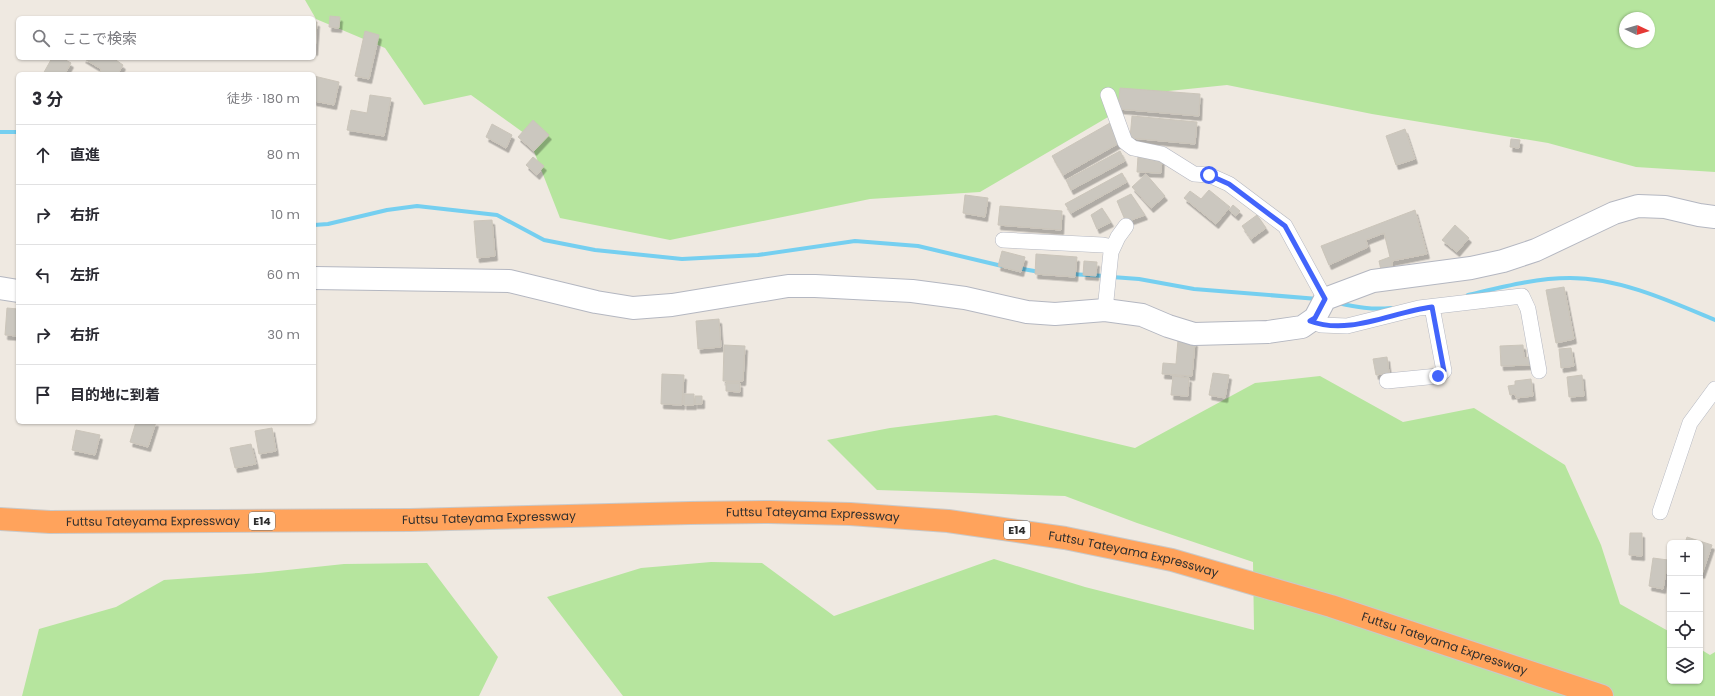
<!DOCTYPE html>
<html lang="ja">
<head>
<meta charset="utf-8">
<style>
	body { margin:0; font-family:Poppins,"Noto Sans JP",sans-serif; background:#f2f2f3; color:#2b2b33 }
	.controls { position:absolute; right:12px; bottom:12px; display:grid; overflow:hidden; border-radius:6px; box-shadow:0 1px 3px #0004 }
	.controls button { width:36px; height:36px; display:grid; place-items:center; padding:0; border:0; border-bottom:1px solid #e1e1e2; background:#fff; color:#2b2b33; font:20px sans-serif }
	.compass { position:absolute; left:1619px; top:12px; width:36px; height:36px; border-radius:50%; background:#fff; box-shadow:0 1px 3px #0004; rotate:94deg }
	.stop { position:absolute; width:12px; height:12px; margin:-9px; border:3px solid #4264fb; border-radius:50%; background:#fff }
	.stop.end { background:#4264fb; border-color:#fff; box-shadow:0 1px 4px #0008 }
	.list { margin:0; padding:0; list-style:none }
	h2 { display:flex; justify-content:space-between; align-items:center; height:52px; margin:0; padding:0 16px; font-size:17px }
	h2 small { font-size:13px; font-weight:400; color:#7c7c81 }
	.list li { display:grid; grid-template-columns:26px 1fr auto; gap:12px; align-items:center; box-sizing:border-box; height:60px; padding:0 16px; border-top:1px solid #e1e1e2 }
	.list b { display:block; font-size:15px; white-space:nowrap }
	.list em { font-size:13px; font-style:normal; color:#7c7c81 }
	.icon { flex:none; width:22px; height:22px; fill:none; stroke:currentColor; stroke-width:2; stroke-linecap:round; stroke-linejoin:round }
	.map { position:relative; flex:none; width:1715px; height:696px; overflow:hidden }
	.search { position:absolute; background:#fff; box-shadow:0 1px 3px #0004; left:16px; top:16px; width:300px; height:44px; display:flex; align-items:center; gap:10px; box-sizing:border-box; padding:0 14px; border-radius:6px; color:#7c7c81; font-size:15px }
	.panel { position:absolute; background:#fff; box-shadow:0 1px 3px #0004; left:16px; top:72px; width:300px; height:352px; border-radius:6px }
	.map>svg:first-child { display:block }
	.green { fill:#b6e59e; fill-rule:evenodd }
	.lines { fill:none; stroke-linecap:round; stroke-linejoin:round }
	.stream { stroke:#75cff0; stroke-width:4 }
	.building { fill:#cbc7bf; stroke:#cbc5ba; filter:url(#shadow) }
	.street-casing { stroke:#b4b7c1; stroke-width:16 }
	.secondary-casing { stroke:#b4b7c1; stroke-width:24 }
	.highway-casing { stroke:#c9c9c9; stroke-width:24 }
	.street { stroke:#fff; stroke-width:15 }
	.secondary { stroke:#fff; stroke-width:22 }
	.highway { stroke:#ffa35c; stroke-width:22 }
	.route { stroke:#4264fb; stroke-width:5 }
	.labels { text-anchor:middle; stroke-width:3; stroke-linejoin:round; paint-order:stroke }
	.shield { fill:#fff; stroke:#6d6d6d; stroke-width:1 }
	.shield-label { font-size:11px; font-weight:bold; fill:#2e2e2e }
	.street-label { font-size:12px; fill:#2e2e2e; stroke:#fff }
</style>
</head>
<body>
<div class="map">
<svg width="1715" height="696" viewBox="0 0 1715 696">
	<defs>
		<filter id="shadow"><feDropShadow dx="2.5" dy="4.5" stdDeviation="0" flood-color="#0004"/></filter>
	</defs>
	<rect width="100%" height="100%" fill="#efe9e1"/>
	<path class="green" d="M305,0H1715V172L1636,167L1548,143L1372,114L1227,85L1149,93L980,192L870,199L670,240L560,218L528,136L471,95L424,105L385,48L316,19ZM1625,18H1649V42H1625Z
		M1320,376L1403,422L1474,408L1565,465L1601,545L1620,604L1670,632V681H1700V649L1710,655L1715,652V696H623L547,597L641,568L711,562L762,563L834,616L994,559L1085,587L1254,630L1253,562L1137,523L1065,496L877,490L827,440L890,428L996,415L1135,448L1255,383Z
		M427,563L498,657L479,696H22L39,629L116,607L164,580L259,573L344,564Z"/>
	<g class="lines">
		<path class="stream" d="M0,132H18
			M314,225L328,224L387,210L417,206L497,215L544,240L595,250L682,259L758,255L855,241L918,246L1002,266
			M1017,268L1040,272
			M1070,274L1105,276
			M1112,277L1139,279L1194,289L1318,299
			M1468,295C1502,287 1535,278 1570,278C1620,278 1670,301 1715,320
			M1338,303C1356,307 1372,310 1391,308"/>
	</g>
	<path class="building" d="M330,16L340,17L339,28L329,27Z
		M314,22H317L315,51H314Z
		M365,31L379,35L369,79L355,76Z
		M52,58H62L71,63L65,74H43Z
		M83,58H113L123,65L118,74H103L100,72L101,69Z
		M314,76L339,82L334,105L314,101Z
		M1120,88L1200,94L1199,116L1118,109Z
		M370,95L391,98L384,136L347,130L351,110L367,113Z
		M1132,116L1197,122L1195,144L1130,138Z
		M533,120L549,135L534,151L518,137Z
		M1110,123L1121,142L1063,175L1052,156Z
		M492,124L512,135L506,148L486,137Z
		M1405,129L1415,159L1396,165L1386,136Z
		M1511,139L1520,140L1519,148L1510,147Z
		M1120,151L1125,161L1071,190L1066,180Z
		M1138,156L1162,157L1161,173L1137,172Z
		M533,157L544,166L537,175L526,165Z
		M1122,173L1127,182L1071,213L1065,204Z
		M1146,174L1165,196L1151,208L1132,187Z
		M1209,190L1230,207L1216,224L1184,198L1190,191L1201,199Z
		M1131,194L1145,215L1126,222L1117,201Z
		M965,195L988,198L985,217L963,213Z
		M1233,205L1240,211L1236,216L1229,210Z
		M1000,206L1062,211L1061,230L998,225Z
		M1102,208L1111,222L1097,229L1091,215Z
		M1415,210L1427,254L1392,261V268L1381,270L1379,261L1390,257L1384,233L1366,240L1368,247L1329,265L1321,246Z
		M1257,215L1266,228L1251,239L1242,226Z
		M492,220L495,256L477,258L474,221Z
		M1455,225L1469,238L1457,252L1442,240Z
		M1002,251L1025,257L1021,272L998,266Z
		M1036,254L1077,257L1075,277L1035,274Z
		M1084,261L1097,262L1096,276L1083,275Z
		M1564,287L1574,339L1556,343L1546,290Z
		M7,308L18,309V336L5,335Z
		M719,319L721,347L698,349L696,321Z
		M1178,340L1195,342L1192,376L1162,374L1163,363L1176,364Z
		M724,345L745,346L743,381H723Z
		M1523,345L1524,358L1529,357L1530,365L1501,366L1500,346Z
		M1571,348L1574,366L1561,368L1559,349Z
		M1387,357L1389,373L1376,375L1373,359Z
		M1213,373L1229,375L1225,398L1209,395Z
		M662,374L684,375L682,405L661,404Z
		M1582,375L1584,396L1569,397L1567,377Z
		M1173,376L1189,378L1188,396L1171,395Z
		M1531,379L1533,396L1516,398L1515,394L1510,395L1508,386L1515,385V381Z
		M726,383H740V392L726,391Z
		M684,394H694V405H684Z
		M695,396H702V404H695Z
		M136,422H156L148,447L130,442Z
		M272,428L276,451L259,454L255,431Z
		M76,430L100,435L95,455L72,450Z
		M251,444L256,464L235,468L230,448Z
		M1630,533H1642V556L1629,555Z
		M1687,537L1712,545L1702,574L1700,573V543H1685Z
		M1653,558L1668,560L1663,589L1649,586Z"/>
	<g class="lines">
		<defs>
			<path id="street" d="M1108,95L1125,142L1133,148L1162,154L1194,174L1209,175L1229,184L1285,226L1325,299
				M1003,240L1103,245L1113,247
				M1105,310L1111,252L1118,237L1126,226
				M1310,321L1321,325L1347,326L1419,308L1522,296L1528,309L1539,371
				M1387,381L1438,376L1444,371L1432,307
				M1660,512L1690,423L1715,389"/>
			<path id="secondary" d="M314,278L509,281L596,302L633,308L672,305L788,286H815L912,291L965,298L1027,312L1055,314L1105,310L1142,315L1168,326L1194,334L1268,332L1302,327L1315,318L1325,299L1373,281L1471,268L1503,261L1536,250L1614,213L1638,206L1665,207L1699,215L1715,217
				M0,288L18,291"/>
			<g id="highway">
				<path id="s1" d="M0,519L50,522L410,520L690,513L769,512L850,514L948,521L1065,538L1172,560L1331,606L1602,696"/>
			</g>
		</defs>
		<use href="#street" class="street-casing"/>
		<use href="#secondary" class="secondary-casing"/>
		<use href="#highway" class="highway-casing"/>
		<use href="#street" class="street"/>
		<use href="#secondary" class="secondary"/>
		<use href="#highway" class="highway"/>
	</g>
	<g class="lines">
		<path class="route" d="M1209,175L1229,184L1285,226L1325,299L1315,318L1310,321C1349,336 1392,312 1432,307L1444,371L1438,376"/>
	</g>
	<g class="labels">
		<g class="shield">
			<rect x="249" y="512" width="26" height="18" rx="3"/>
			<rect x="1004" y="521" width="26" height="18" rx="3"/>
		</g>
		<g class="shield-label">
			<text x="262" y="525">E14</text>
			<text x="1017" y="534">E14</text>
		</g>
		<g class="street-label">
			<text dy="4" stroke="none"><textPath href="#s1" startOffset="813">Futtsu Tateyama Expressway</textPath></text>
			<text dy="4" stroke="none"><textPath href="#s1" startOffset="489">Futtsu Tateyama Expressway</textPath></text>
			<text dy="4" stroke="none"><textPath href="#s1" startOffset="153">Futtsu Tateyama Expressway</textPath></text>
			<text dy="4" stroke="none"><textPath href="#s1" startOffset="1137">Futtsu Tateyama Expressway</textPath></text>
			<text dy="4" stroke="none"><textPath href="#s1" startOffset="1461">Futtsu Tateyama Expressway</textPath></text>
		</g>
	</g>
</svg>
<div class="controls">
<button>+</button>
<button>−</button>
<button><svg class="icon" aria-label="locate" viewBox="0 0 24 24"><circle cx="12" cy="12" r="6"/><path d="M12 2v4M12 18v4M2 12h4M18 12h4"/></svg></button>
<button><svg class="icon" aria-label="layers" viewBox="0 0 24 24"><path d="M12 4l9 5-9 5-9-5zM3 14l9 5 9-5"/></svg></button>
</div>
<svg class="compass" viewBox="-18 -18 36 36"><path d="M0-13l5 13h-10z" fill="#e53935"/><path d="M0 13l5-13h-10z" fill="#7c7c81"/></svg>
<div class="stop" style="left:1209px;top:175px"></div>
<div class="stop end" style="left:1438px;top:376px"></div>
<div class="search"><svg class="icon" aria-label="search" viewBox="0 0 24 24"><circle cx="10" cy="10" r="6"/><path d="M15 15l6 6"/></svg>ここで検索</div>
<section class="panel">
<h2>3 分<small>徒歩 · 180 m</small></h2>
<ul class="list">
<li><svg class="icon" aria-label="ahead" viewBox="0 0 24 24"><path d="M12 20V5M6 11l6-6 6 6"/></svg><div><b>直進</b></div><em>80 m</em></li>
<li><svg class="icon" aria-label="right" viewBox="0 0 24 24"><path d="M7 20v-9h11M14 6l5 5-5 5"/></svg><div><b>右折</b></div><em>10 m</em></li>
<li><svg class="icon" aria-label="left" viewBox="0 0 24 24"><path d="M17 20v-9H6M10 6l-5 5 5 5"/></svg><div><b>左折</b></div><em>60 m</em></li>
<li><svg class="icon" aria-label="right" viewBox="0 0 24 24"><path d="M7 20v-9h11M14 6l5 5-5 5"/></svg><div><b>右折</b></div><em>30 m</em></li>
<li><svg class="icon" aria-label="arrive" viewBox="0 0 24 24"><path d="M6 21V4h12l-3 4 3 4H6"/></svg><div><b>目的地に到着</b></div></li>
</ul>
</section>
</div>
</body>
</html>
